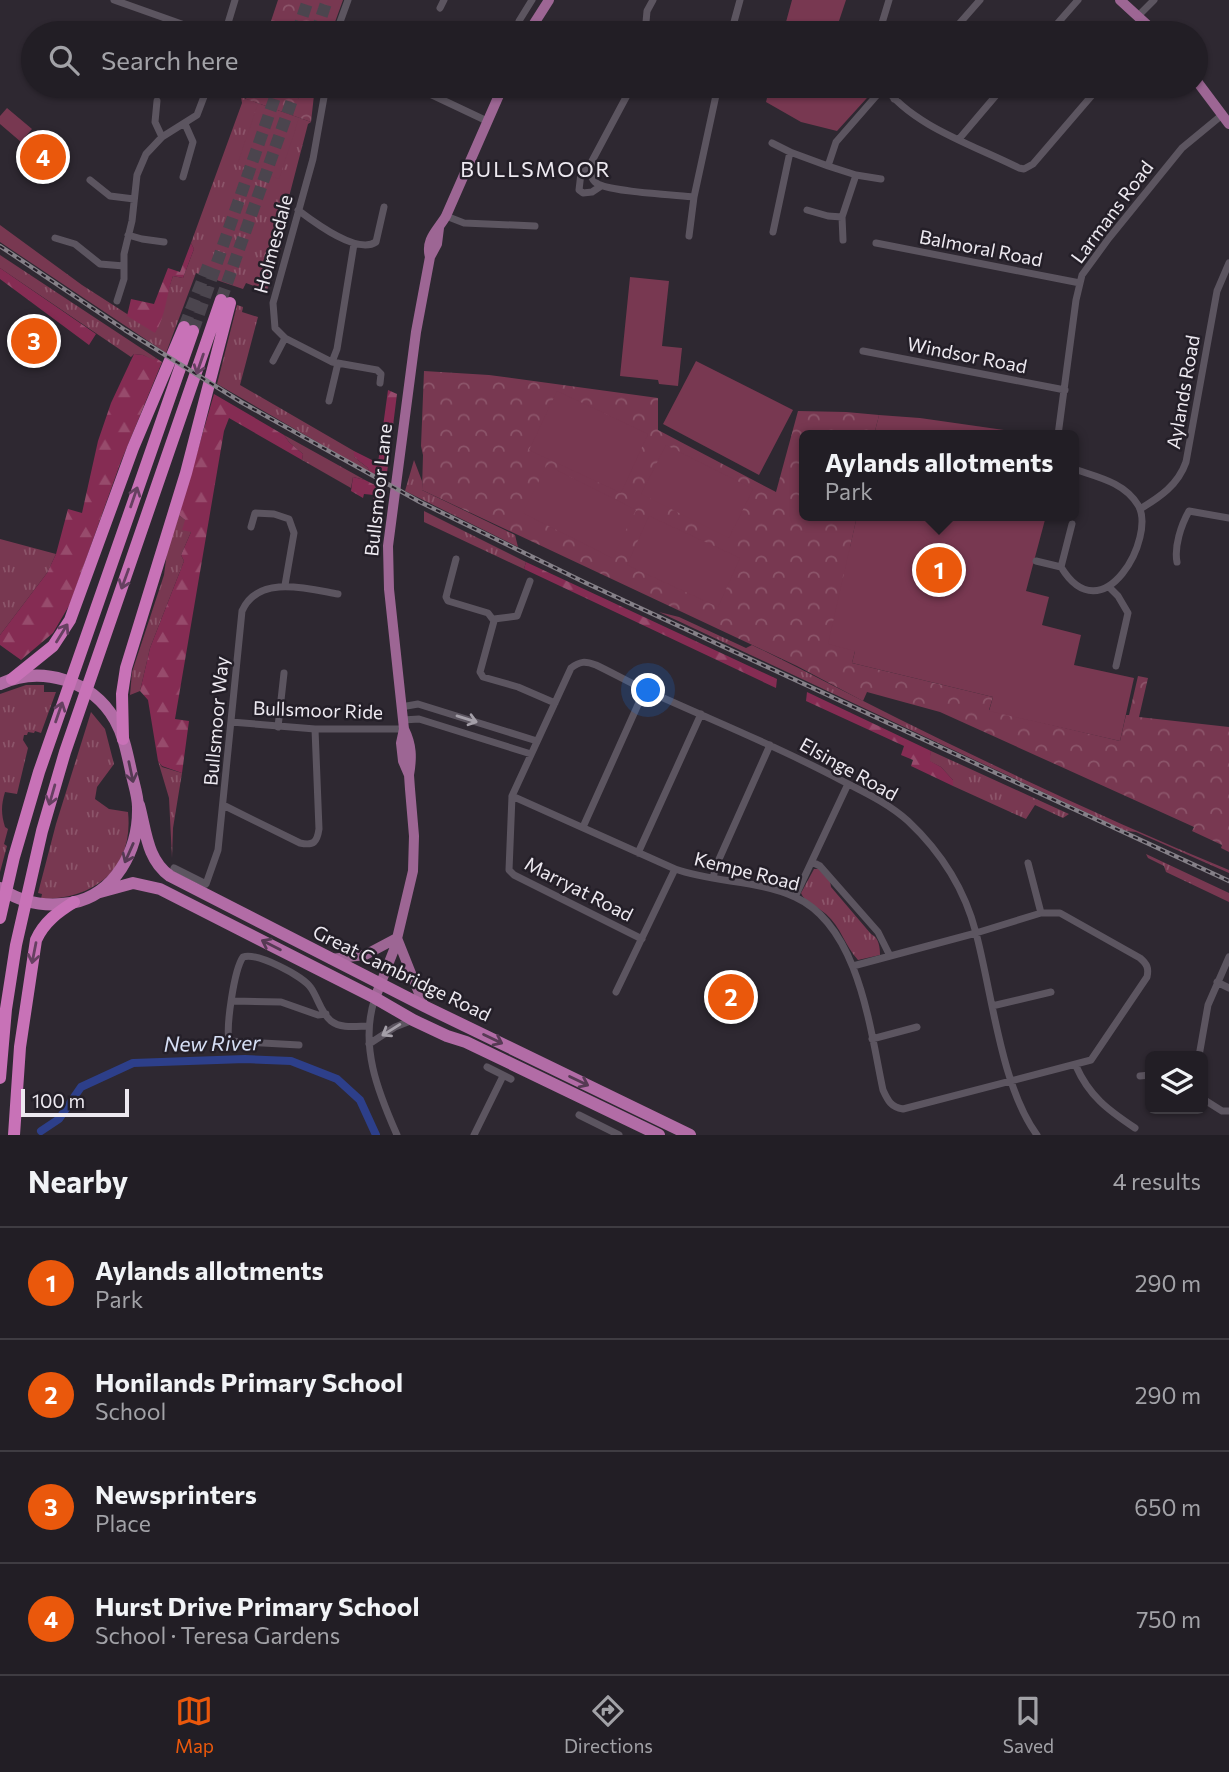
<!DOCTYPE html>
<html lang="en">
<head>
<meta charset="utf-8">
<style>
	body { margin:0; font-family:Commissioner,sans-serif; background:#2e2b32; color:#f1f3f6 }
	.controls { position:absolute; right:21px; bottom:21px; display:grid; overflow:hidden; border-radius:10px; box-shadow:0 2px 5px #0004 }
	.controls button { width:63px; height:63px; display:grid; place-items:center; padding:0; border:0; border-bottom:2px solid #3f3c42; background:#221e25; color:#f1f3f6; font:35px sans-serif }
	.scale { position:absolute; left:21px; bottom:18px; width:108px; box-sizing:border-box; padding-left:7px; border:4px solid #ede9f0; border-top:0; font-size:19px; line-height:24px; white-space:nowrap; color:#ede9f0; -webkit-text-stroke:5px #241f28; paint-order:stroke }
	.you { position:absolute; left:649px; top:691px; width:24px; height:24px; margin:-18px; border:5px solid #fff; border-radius:50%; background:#1a73e8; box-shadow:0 0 0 10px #1a73e833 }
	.badge { display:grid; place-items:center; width:46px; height:46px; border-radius:50%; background:#ea580c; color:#fff; font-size:23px; font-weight:700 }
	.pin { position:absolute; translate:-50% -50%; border:4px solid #fff; box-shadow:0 2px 7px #0006 }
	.popup { position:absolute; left:799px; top:430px; width:280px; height:91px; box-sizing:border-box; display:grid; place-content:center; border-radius:10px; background:#221e25; filter:drop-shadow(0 2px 5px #0005); font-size:23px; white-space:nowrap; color:#a2a2a7 }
	.popup b { font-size:26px; color:#f1f3f6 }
	.popup::after { content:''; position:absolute; left:50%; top:100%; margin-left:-14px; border:14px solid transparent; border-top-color:#221e25 }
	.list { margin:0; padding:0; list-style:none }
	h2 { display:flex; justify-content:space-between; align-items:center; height:91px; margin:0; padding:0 28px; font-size:30px }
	h2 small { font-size:23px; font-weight:400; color:#a2a2a7 }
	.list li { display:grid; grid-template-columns:46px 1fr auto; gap:21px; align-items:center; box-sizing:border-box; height:112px; padding:0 28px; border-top:2px solid #3f3c42 }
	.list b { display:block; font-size:26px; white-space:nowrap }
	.list p { margin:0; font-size:23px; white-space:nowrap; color:#a2a2a7 }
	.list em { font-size:23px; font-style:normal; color:#a2a2a7 }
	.icon { flex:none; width:38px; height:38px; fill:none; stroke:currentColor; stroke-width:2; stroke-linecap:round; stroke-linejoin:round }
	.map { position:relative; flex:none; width:1229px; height:1135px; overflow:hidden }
	.search { position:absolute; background:#221e25; box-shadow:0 2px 5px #0004; left:21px; right:21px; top:21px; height:77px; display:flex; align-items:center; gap:18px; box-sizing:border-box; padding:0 24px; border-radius:38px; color:#a2a2a7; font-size:26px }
	.sheet { height:539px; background:#221e25 }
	nav { display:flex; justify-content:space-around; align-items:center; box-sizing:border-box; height:98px; border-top:2px solid #3f3c42; background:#221e25; font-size:19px; color:#a2a2a7 }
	nav a { display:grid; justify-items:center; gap:4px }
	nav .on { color:#ea580c }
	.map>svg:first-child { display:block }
	.grass { fill:url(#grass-tufts) }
	.forest { fill:url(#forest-firs) }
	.park { fill:url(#park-crowns) }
	.garden { fill:#783851 }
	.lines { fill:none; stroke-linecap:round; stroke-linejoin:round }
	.canal { stroke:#2d3f8a; stroke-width:8 }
	.motorway-tunnel { stroke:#4b454e; stroke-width:12; stroke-dasharray:12 6; stroke-linecap:butt }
	.minor { stroke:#5c5560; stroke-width:7 }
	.primary { stroke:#9d6694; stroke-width:10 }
	.trunk { stroke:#b26ca6; stroke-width:12 }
	.motorway { stroke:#c872b7; stroke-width:12 }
	.rail-casing { stroke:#858088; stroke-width:4.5 }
	.rail { stroke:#241f28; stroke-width:2; stroke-dasharray:5; stroke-linecap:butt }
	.oneway { stroke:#664061 }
	.oneway2 { stroke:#a49fa8 }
	.oneway3 { stroke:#563a54 }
	.labels { text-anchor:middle; stroke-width:5; stroke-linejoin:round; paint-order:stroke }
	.street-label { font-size:19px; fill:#ede9f0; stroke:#241f28 }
	.neighbourhood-label { font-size:21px; letter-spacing:2px; fill:#ede9f0; stroke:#241f28 }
	.water-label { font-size:21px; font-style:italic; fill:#d7e0f6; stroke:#241f28 }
</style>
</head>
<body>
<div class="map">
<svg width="1229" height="1135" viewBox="0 0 1229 1135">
	<defs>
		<pattern id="grass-tufts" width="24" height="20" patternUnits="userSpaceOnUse" patternTransform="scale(1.75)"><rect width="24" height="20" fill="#783851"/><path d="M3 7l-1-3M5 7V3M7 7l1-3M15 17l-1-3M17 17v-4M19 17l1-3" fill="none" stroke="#8c556a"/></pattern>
		<pattern id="forest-firs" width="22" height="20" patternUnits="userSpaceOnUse" patternTransform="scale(1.75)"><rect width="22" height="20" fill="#852c53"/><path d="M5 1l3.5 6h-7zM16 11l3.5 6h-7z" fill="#974b6c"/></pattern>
		<pattern id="park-crowns" width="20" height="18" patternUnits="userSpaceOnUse" patternTransform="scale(1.75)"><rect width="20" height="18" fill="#783851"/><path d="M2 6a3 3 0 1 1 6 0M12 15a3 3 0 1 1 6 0" fill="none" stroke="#8c556a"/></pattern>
	</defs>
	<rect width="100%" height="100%" fill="#2e2831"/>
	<path class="grass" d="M241,97L311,122L308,124L278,239L283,241L267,291L246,283L243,289L196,273L166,353L0,242V225L82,285L155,332C163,313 166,295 173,276L183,278L194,249L191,243L242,103Z
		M0,255L156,358L154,361L143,355L134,354L131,357L0,268Z
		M237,305L243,307L242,312L258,317L240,385L354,451V457L368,468L369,472L217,384Z
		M284,435L365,480L353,477L351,488L302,460L303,454L289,442Z
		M414,460L422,481V490L515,535L518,547L405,491Z
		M424,511L526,562L524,569L424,522Z
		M179,515L185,520L191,532L181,555L184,561L150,648L140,691L130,695L132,672L164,575L167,552Z
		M0,539L56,554L47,573L0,635Z
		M659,612L679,617L746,648L752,645C802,669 850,695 899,719C1008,773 1117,824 1229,870V873L1136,832L1126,831Z
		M26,685H44V692H56L41,733L35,731L34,733L28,732L27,735H24L23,740L28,748L17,794L5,792C1,805 1,814 5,827L8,829L4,844L7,846L0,872V694Z
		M91,712L105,729L114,764L97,787L95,799L109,809L128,812C134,868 95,900 41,899L42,894L38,893L56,824Z
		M931,751L1069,814L1063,818L1035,805L1026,819L953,786V780L941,767L929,761Z
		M158,761L162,767L182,773L173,828L172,858L169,798Z
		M1146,854L1229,893V902L1166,872L1164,866L1148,858Z
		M814,869H819L830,881L831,887L871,934C879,938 880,947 880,955L858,960C845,946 841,927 826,914C818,907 804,902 801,893Z"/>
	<path class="forest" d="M191,243L194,249L183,278L173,276C166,295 166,316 155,333L127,316L131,299L154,304L168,268L180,272Z
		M0,268L96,334L89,345L0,279Z
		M134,354L143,355L154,360L156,358L162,362L120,464L70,604L53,633L21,660L0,645V635L47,573L56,554L68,509L82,513L98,441L111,403Z
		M388,390L397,394L386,481L369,472L368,468L354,457V451L378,463Z
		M214,394L284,435L289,442L303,454L302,460L229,418L224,431L175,719L189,721L182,773L162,766L158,761L148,700L140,691L150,648L184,561L181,555L191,532L182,530L185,520L179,515Z
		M353,477L365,480L385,490L382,522L371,520L374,495L364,494L363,498L351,491Z
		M526,562L777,679L776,688L524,569Z
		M807,692L931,751L930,761L941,767L953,780V786L911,766L913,760L901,755L904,746L806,701Z"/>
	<path class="park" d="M278,0H343L331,33H267Z
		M250,86H315L311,122L246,99Z
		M424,371L489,375L658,398V430L776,492L798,411L846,412L879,415L874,435H804V516H857L850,548L855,651L852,663L993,697L989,710L1120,741L1126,715H1129L1138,676L1148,678L1139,717L1229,727V852L1221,848L1222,845L1192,831L1194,827L940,712L867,692L863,701L797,666L422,490L423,455L421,446Z"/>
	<path class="garden" d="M792,0H846L835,33H783Z
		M770,86H875L876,88L837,131L801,122L766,102Z
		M258,104L299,118L279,179L237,165Z
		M7,108L32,129L21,142L0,124V116Z
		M630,277L669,281L662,346L682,348L678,386L659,384L658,380L620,376Z
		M696,361L793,410L759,475L663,424Z
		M557,391L648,434L621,493L529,450Z
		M879,415L920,418L1040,435H874Z
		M666,445L753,489L729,538L641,494Z
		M547,465L636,510L612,558L523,513Z
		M649,516L740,558L718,607L627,565Z
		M857,516H1046L1026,591L1049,597L1042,625L1081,635L1074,665L1134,678L1120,741L989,711L993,697L852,663L855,651L828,644Z"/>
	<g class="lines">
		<path class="canal" d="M41,1131L59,1119L81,1087L133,1063L245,1059L291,1061L337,1079L360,1100L376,1135"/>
		<path class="motorway-tunnel" d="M297,33L308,0
			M316,33L327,0
			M221,300L297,86
			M184,327L208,266
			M193,331L279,86"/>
		<path class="minor" d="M114,0L207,33
			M440,8L444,0
			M1138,16L1154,0
			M529,32L523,27L519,21L532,0
			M225,33L235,0
			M336,33L348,0
			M645,33L647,11L653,0
			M731,33L740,0
			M879,33L889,0
			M951,33L980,0
			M1049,33L1078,0
			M326,86L313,159L273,303L275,328L285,338L332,362L377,370L381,374L380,383
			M413,86L487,121
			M632,86L592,161C590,169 589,176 595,182C605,192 677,195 694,197
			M884,86C912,126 976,146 1019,168L1024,169L1033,164L1100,86
			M894,99L905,86
			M162,137L197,115L208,86
			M959,139L1004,86
			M772,143L790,152
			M828,166L856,175L842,217L843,240
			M590,168L581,173L579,190L583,193L592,192L601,186
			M856,175L881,179
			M183,177L193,142L185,124
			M90,180L110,196L134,199
			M298,210C314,222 357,255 376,242L384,207
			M807,210L828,216L842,217
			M446,216L464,223L535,226
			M773,232L790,152L828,166L836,142L884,87
			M128,235L142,239L164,242
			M689,236L694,197L718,86
			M55,238L75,244L100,264L124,266
			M876,243L1080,283
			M117,301L124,279V254L132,221L137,175L146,154L162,137L155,122L157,101
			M863,351L1065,390
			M273,361L285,338
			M332,362L337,349L354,244
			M329,401L338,363
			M1058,435L1076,300L1082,275L1109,238L1182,148L1222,115
			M1140,509C1160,497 1178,485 1186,462L1217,291L1229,263
			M251,527L255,513L274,514L289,519L294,533L285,585
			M456,559L446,597L448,601L488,613L494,621L480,672L483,677L518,687L555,703
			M1036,561L1061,567C1103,636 1157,536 1138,505C1124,482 1097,477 1074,469
			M1177,562C1174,547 1181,525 1189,511L1229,518
			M1061,567L1072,524
			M1109,587L1118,596L1128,613L1116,666
			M494,619L517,616L530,581
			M401,707L418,704L537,741
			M403,720L419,719L531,754
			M231,722L315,729H404
			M278,727L284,673
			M512,796L675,869C714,883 758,880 795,897C859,926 870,1029 883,1090C888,1101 891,1107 903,1109L1091,1060L1147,977C1149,968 1147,964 1140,958L1060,913H1041L976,933L853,966
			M223,805L300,843C314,846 317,842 319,829L315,729
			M583,827L645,689
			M638,853L701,714
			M812,862L820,866L878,932L890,956
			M1028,863L1041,913
			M174,868L206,884L218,850L242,611C258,574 309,589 338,594
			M713,878L716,866L770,745
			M795,897L848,784
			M642,939L514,875L509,870L512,796L571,668C580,661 585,661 596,665C613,673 630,683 648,691C709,719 772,744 831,775C857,789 886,801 908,821C941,852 965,890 976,933C992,993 1001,1086 1037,1135
			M1217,982L1229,988
			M616,992L675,869
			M375,998C359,1045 378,1092 397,1135
			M233,1001L281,1002L318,1015L326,1014
			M992,1006L1051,992
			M872,1039L917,1027
			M369,1044L395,1027L413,1020
			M299,1045L229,1041C226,1026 234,970 243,957C257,952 303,976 311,988C318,998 321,1013 331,1021C341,1029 357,1026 369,1026
			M1199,1056L1208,1005L1229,957
			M1076,1066C1089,1096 1108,1110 1135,1128
			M487,1067L511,1079
			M1140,1076L1150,1075
			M1203,1099L1222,1111H1229
			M579,1115L619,1135
			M474,1135L503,1076"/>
		<path class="primary" d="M1120,0L1156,33
			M528,33L549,0
			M1196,80L1229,124
			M430,257C425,239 438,230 446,216L503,86
			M404,729C412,745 412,758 409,775
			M397,938L424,1006
			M331,959L365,955L397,938
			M375,998L395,947L413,871L414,836L410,789L409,775L403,761L401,743L404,729L389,589L388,546L416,332L430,257L437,244L439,228"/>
		<path class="trunk" d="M0,684C41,665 92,680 115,720C124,736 127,753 131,771C133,782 138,795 138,807C139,850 115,895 71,903C46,907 21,903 0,888
			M139,805C146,831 147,860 170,876L424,1006L690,1135
			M100,892L133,883L160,889L375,998L413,1020L447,1036L466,1042L659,1135"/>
		<path class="motorway" d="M12,679L53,646L70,620L133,448L184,327
			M123,739L122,694L126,668L186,473L230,303
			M0,918L14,857L39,772L193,331
			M0,1078L6,1009L16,945L42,831L65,752L221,300
			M14,1135L20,1047L36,940C44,922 58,912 74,902"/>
		<defs>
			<path id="rail" d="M0,246L125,330L241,402L420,502L586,583L1229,881"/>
		</defs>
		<use href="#rail" class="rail-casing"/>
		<use href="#rail" class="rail"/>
	</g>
	<defs><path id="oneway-shaft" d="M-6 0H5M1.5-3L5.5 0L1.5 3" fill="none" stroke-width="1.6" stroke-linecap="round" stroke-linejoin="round" transform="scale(1.75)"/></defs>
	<g class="oneway">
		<use href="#oneway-shaft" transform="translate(200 364) rotate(109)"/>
		<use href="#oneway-shaft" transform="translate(134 497) rotate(-71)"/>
		<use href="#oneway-shaft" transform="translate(125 579) rotate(110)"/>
		<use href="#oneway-shaft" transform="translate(62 633) rotate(-58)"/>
		<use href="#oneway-shaft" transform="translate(59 712) rotate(-71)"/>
		<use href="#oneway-shaft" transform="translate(52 795) rotate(106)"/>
		<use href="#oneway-shaft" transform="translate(34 953) rotate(101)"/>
	</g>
	<g class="oneway2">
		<use href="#oneway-shaft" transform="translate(467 719) rotate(17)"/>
		<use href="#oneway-shaft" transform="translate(391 1030) rotate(148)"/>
	</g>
	<g class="oneway3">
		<use href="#oneway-shaft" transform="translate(131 772) rotate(78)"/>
		<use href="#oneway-shaft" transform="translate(129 853) rotate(114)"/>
		<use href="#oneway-shaft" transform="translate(271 945) rotate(-153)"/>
		<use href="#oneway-shaft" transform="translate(493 1039) rotate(26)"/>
		<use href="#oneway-shaft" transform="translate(579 1081) rotate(26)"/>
	</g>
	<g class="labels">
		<g class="street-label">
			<text transform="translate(1112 212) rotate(-53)" y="7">Larmans Road</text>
			<text transform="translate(273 244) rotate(-75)" y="7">Holmesdale</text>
			<text transform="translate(981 248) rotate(11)" y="7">Balmoral Road</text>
			<text transform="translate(967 355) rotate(11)" y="7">Windsor Road</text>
			<text transform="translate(1183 392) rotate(-80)" y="7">Aylands Road</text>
			<text transform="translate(378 490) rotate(-84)" y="7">Bullsmoor Lane</text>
			<text transform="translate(318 710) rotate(2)" y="7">Bullsmoor Ride</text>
			<text transform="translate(216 721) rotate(-85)" y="7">Bullsmoor Way</text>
			<text transform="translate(849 769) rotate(29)" y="7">Elsinge Road</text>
			<text transform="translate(747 871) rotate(14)" y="7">Kempe Road</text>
			<text transform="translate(579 889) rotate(27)" y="7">Marryat Road</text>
			<text transform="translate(402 973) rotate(26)" y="7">Great Cambridge Road</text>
		</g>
		<g class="neighbourhood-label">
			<text x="536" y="177">BULLSMOOR</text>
		</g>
		<g class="water-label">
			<text transform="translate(212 1044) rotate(-1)" y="7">New River</text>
		</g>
	</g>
</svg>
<div class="controls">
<button><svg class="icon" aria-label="layers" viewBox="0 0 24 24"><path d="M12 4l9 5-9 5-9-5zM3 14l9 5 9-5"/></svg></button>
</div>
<div class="scale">100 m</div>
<div class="you"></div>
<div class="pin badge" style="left:939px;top:570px">1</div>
<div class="popup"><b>Aylands allotments</b>Park</div>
<div class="pin badge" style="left:731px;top:997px">2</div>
<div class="pin badge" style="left:34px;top:341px">3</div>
<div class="pin badge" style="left:43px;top:157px">4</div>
<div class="search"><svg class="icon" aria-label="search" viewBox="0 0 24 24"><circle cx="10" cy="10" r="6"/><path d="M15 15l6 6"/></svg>Search here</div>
</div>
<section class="sheet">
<h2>Nearby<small>4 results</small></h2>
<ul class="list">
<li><span class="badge">1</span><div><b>Aylands allotments</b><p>Park</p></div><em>290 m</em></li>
<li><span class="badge">2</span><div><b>Honilands Primary School</b><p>School</p></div><em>290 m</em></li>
<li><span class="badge">3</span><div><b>Newsprinters</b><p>Place</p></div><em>650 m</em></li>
<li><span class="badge">4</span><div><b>Hurst Drive Primary School</b><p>School · Teresa Gardens</p></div><em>750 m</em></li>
</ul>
</section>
<nav>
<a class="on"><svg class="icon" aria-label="map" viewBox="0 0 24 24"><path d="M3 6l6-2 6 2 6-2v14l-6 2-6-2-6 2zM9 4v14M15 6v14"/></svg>Map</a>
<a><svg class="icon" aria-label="directions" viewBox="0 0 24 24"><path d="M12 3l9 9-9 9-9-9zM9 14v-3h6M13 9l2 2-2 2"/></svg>Directions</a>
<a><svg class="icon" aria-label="saved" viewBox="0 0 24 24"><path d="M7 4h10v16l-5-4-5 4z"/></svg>Saved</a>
</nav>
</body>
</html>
